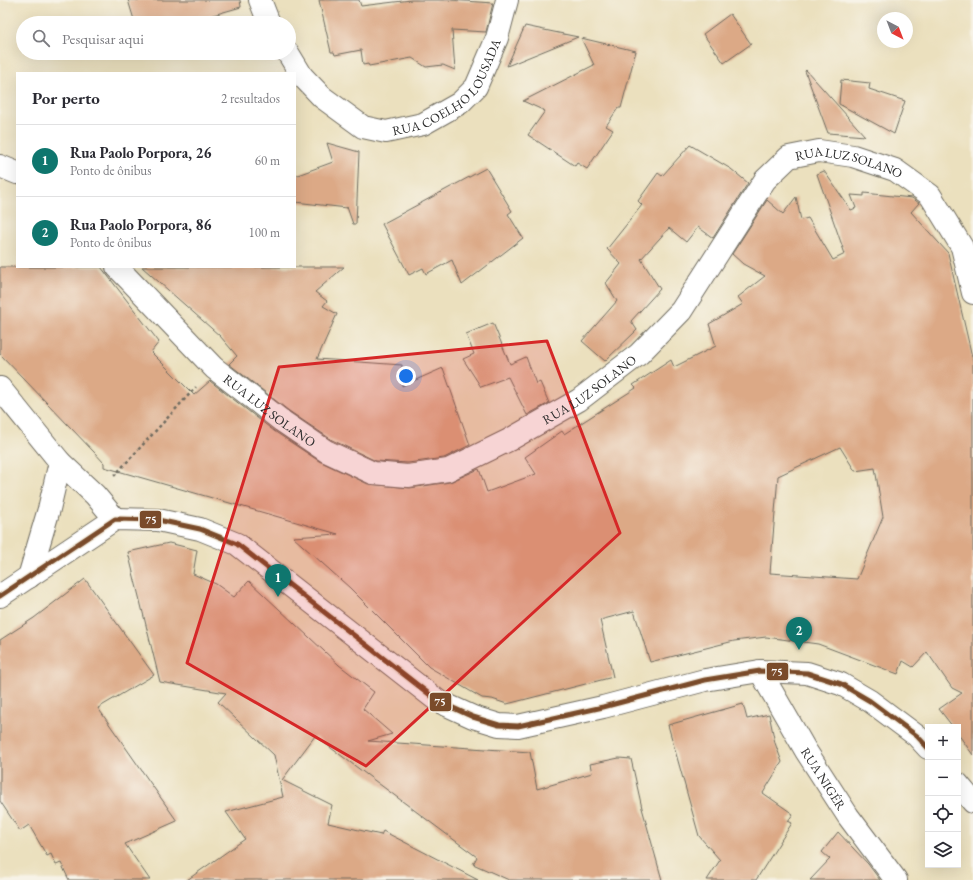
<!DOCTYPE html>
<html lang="pt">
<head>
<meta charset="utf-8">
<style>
	body { margin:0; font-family:"EB Garamond",serif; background:#f7f7f7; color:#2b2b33 }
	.controls { position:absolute; right:12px; bottom:12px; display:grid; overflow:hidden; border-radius:0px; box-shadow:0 4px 16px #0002 }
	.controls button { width:36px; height:36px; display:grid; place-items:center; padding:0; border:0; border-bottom:1px solid #e1e1e2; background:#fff; color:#2b2b33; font:20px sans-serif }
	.compass { position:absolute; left:877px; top:12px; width:36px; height:36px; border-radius:50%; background:#fff; box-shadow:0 4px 16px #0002; rotate:138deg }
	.you { position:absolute; left:406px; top:376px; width:14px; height:14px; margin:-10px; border:3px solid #fff; border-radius:50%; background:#1a73e8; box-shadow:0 0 0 6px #1a73e833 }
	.badge { display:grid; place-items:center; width:26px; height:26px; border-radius:50%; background:#0f766e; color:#fff; font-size:13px; font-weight:700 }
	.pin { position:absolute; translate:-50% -33px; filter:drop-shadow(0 1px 2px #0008) }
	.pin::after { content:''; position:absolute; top:21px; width:14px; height:12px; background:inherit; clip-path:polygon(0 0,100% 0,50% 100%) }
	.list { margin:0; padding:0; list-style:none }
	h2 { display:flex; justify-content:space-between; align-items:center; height:52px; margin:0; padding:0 16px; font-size:17px }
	h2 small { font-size:13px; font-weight:400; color:#7c7c81 }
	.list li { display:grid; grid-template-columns:26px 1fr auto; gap:12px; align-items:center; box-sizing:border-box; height:72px; padding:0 16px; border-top:1px solid #e1e1e2 }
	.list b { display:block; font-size:15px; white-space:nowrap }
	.list p { margin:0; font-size:13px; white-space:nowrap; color:#7c7c81 }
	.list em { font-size:13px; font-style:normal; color:#7c7c81 }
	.icon { flex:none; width:22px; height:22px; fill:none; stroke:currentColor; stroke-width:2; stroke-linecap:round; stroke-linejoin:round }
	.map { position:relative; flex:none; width:973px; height:880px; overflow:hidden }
	.search { position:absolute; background:#fff; box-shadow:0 4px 16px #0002; left:16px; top:16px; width:280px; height:44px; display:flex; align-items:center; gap:10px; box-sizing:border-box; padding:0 14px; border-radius:22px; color:#7c7c81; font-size:15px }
	.panel { position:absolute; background:#fff; box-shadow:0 4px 16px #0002; left:16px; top:72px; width:280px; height:196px; border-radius:0px }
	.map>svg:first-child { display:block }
	.building { fill:#dca986; fill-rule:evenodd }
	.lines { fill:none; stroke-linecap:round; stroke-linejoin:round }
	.minor-casing { stroke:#6e6a5e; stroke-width:24 }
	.tertiary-casing { stroke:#6e6a5e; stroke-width:24 }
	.path { stroke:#6e6a5e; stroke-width:2.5; stroke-dasharray:3 3; stroke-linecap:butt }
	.minor { stroke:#fff; stroke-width:22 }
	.tertiary { stroke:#fff; stroke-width:22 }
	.bus-1-casing { stroke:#f7f3e8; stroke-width:8 }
	.bus-1 { stroke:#7a4b2a; stroke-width:5 }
	.marked { fill:#d62828; fill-opacity:0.2; stroke:#d62828; stroke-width:3; stroke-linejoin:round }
	.labels { text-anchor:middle; stroke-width:4; stroke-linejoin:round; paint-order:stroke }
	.street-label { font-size:13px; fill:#2b2b2b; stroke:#f7f3e8 }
	.line-badge { stroke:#f7f3e8; stroke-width:1.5 }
	.badge-label { font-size:11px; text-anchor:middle; font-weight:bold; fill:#fff }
</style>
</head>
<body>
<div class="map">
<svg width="973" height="880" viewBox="0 0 973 880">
	<rect width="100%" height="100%" fill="#f7f3e8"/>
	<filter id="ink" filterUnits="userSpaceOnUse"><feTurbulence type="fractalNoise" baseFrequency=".025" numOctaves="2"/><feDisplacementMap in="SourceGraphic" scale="8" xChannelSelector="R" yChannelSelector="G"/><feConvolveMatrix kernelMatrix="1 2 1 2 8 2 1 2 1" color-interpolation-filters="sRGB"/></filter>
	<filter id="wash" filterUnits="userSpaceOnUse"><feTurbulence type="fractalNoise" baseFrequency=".012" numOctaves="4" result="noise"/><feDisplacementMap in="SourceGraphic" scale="16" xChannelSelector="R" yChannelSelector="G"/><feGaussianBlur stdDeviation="0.9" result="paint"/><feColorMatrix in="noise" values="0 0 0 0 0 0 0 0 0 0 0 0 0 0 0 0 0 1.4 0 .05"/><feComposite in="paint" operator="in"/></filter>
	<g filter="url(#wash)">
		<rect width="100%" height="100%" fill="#ebe0be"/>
		<g id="blocks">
			<path class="building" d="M128,0H240L241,7L185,23H135Z
				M319,0H359L361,6L411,0H449L493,3L486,32L452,30L455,70L443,65L426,67L412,58L369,66L368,64L363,65L361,50L335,55L334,52H331Z
				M730,14L751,44L724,63L703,34Z
				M525,26L578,37L507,66Z
				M581,38L636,51L621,108H618L606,126L613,130L587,169L577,163L575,166L528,135L545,111L523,101L594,65Z
				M806,70L865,136L828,133L805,71Z
				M841,80L870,83L869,89L905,101L894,134L839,104Z
				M327,143L359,152L356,224H353L347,207V208L295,202V176L333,162Z
				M690,145L731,169L748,183L713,238L698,227L686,242L669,228L641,259L660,289L631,321L637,330L605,361L582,341L617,301L606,283L621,264L607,249L642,205L638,201L658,173L662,176Z
				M486,168L512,211L508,214L523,238L462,285L452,260L426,274L423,268L409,275L382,224Z
				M824,171L851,210L856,208L851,195L864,196V193L912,198L919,203L911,212L948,253L973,361V755L958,734V727H953L939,709L962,693L952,688L927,652L913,667L903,661L898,674L818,644L766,637L734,641L650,662L634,611L600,620L613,677L507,704L492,699L482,698L429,667L350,588L293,537L338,534L104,467V463L94,452L0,354V267H101L159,342L151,352L194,395L210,381L274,431L319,461L368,484L410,488L450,482L479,469L487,492L536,474L525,457L562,431L564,434L636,388L633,385L671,360L674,367L716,346L709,324L743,304L738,297L765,276L743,264L732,254L767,200L783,214L796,197L801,220L808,218L833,260L845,254L817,174ZM840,447L855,471L875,468L883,517L857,579L770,573L778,476Z
				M142,267H344L315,292L327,301L323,306L337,314L317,359L402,365V386L443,368L470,445L444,458L408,463L376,461L332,440L289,411L229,364L237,356L220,336Z
				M493,323L510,364L526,357L536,384L540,382L549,403L527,415L508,377L481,387L463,359L474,354L466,334Z
				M169,543L197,550L193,574L216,584L234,597L249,581L339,665L374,692L363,709L392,734L368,741L530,752L537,789L592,773L590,764L619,758L631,759L642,808L662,880H509L473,864L477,857L315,736L282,780L332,805L328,823L381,835L383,831L478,880H187L245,839L226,812L283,797L274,755L218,702L226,693L160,682L128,552Z
				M85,579L154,675L98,708L177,821L125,844L150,880H69L61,863L56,865L51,854L47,856L29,825L20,831L0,801V640L34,618Z
				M743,704L747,719L769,714L775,743L782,762L763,793L793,814L788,821L792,823L756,880H707L720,860L699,836L668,725Z
				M838,832L868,864L880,880H810L830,859L822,852Z"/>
		</g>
	</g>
	<g filter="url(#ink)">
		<use href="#blocks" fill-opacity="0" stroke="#6e6a5e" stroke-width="1"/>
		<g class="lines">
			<defs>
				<g id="minor">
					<path d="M260,0L269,23"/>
					<path id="s1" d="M288,53L302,76L322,97L363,127L386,132L423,124L460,103L476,87L497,38L507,0"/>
					<path d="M0,166L17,173"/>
					<path id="s2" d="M117,267L214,368L282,421L326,451L373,473L408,476L448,470L509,440L579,400L639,354L681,311L765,180L789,157L819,151L853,156L895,170L930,195L962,247L973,293"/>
					<path d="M0,388L60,462L95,495L115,519"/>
					<path d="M29,577L49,509L60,462"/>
					<path id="s3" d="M760,671L806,751L848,816L896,880"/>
				</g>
				<path id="tertiary" d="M0,596L115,519L158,520L200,529L237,544L438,701L473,717L499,725L518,726L603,707L705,680L760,671L807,673L841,684L870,701L917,736L928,748
					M958,784L973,802"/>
			</defs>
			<use href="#minor" class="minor-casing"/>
			<use href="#tertiary" class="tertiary-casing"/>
			<path class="path" d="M114,476L196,387"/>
			<use href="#minor" class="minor"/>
			<use href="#tertiary" class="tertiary"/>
			<defs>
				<path id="bus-1" d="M0,596L115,519L158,520L200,529L237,544L438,701L473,717L499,725L518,726L603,707L705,680L760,671L807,673L841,684L870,701L917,736L928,748"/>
			</defs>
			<use href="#bus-1" class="bus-1-casing"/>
			<use href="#bus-1" class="bus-1"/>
		</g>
	</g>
	<path class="marked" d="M547,341L620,533L366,766L187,663L279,367Z"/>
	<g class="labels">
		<g class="street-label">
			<text dy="5" stroke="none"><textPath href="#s1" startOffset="211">RUA COELHO LOUSADA</textPath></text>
			<text dy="5" stroke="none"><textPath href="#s2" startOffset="942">RUA LUZ SOLANO</textPath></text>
			<text dy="5" stroke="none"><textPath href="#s2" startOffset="570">RUA LUZ SOLANO</textPath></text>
			<text dy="5" stroke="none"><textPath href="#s2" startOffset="210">RUA LUZ SOLANO</textPath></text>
			<text dy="5" stroke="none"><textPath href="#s3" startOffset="125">RUA NIGÉR</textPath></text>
		</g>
	</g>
	<g class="line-badge">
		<rect x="139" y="510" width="23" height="19" rx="4" fill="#7a4b2a"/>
		<rect x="766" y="662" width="23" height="19" rx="4" fill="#7a4b2a"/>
		<rect x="429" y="692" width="23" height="20" rx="4" fill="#7a4b2a"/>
	</g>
	<g class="badge-label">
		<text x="151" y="524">75</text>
		<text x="777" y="676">75</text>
		<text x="440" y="706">75</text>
	</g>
</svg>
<div class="controls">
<button>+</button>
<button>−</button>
<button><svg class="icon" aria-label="locate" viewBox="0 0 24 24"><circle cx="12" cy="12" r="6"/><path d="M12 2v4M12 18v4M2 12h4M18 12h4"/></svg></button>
<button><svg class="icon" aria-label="layers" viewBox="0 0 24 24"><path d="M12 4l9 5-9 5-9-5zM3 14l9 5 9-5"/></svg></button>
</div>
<svg class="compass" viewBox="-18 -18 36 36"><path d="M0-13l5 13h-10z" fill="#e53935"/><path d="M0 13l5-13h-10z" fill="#7c7c81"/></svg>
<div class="you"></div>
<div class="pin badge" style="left:278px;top:597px">1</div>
<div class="pin badge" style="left:799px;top:650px">2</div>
<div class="search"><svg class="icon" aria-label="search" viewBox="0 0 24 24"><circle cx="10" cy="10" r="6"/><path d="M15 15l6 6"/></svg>Pesquisar aqui</div>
<section class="panel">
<h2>Por perto<small>2 resultados</small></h2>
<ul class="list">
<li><span class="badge">1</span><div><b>Rua Paolo Porpora, 26</b><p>Ponto de ônibus</p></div><em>60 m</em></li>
<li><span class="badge">2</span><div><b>Rua Paolo Porpora, 86</b><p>Ponto de ônibus</p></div><em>100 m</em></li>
</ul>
</section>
</div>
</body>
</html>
